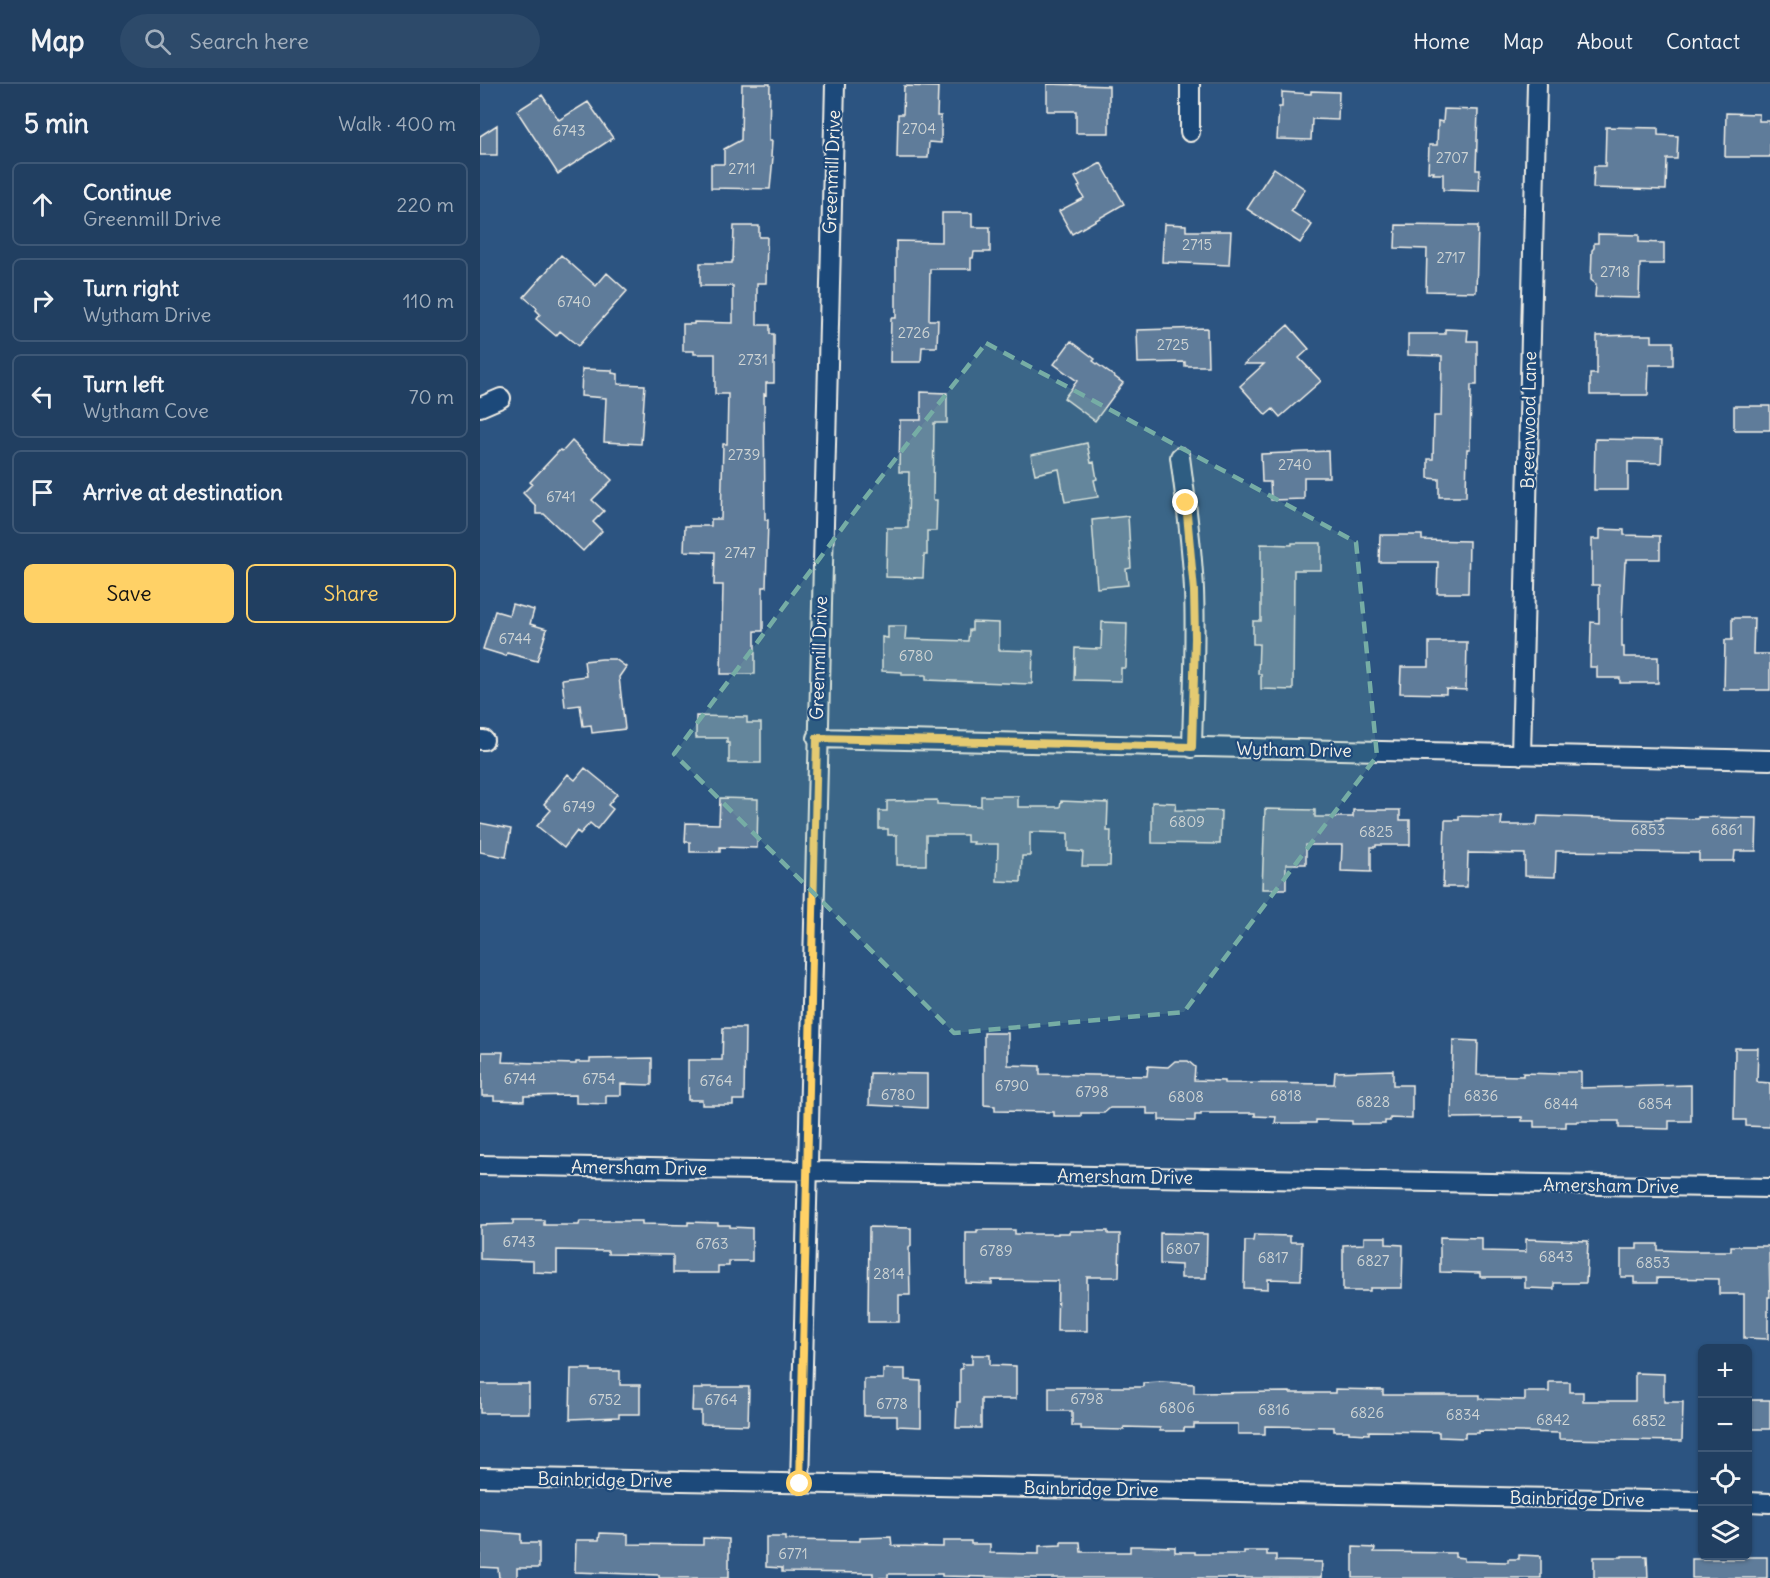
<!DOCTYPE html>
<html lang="en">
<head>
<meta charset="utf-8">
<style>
	body { margin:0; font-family:Delius,sans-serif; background:#2d4a6a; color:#f1f3f6 }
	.controls { position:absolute; right:18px; bottom:18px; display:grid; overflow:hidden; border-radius:9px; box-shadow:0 2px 4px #0004 }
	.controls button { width:54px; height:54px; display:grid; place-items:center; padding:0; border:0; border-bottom:2px solid #3e5876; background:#213f61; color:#f1f3f6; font:30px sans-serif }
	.stop { position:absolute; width:18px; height:18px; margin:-14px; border:4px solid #ffd166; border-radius:50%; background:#fff }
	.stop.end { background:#ffd166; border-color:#fff; box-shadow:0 2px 6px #0008 }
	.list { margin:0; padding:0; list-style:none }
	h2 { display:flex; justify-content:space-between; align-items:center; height:78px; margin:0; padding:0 24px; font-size:26px }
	h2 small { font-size:20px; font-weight:400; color:#a2afbd }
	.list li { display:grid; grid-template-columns:39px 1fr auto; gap:18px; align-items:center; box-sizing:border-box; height:84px; margin:0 12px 12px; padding:0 12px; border:2px solid #3e5876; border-radius:9px }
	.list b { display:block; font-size:22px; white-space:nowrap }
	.list p { margin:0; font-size:20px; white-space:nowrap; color:#a2afbd }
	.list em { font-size:20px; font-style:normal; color:#a2afbd }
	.actions { display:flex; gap:12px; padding:18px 24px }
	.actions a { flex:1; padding:14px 0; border:2px solid #ffd166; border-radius:9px; text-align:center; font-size:21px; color:#ffd166 }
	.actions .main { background:#ffd166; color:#111 }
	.icon { flex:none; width:33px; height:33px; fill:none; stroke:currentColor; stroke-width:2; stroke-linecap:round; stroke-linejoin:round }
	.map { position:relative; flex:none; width:1290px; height:1494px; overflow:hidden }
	header { display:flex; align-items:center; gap:36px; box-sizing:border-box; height:84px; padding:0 30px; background:#213f61; border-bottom:2px solid #3e5876 }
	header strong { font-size:28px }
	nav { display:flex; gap:33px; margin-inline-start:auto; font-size:21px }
	.search { width:420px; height:54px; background:#2d4a6a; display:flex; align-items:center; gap:15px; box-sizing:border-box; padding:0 21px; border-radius:33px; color:#a2afbd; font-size:22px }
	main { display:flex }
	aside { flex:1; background:#213f61 }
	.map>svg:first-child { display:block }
	.building { fill:#5e7b9a; stroke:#f4f1e8; stroke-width:1.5 }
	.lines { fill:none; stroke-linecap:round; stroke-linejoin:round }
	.street-casing { stroke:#f4f1e8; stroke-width:22 }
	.street { stroke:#1f4a7a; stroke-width:18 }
	.route { stroke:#ffd166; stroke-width:8 }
	.marked { fill:#76ada5; fill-opacity:0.2; stroke:#76ada5; stroke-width:4.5; stroke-dasharray:12 8; stroke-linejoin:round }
	.labels { text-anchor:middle; stroke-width:4.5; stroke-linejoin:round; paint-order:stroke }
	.number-label { font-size:15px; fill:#ced4d4 }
	.street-label { font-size:18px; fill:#f4f1e8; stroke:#1f4a7a }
</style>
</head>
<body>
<header>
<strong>Map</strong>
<div class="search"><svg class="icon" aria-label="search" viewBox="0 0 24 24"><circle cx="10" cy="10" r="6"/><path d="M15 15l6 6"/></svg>Search here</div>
<nav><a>Home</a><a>Map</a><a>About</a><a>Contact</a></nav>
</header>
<main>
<aside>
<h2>5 min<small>Walk · 400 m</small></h2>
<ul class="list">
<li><svg class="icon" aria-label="ahead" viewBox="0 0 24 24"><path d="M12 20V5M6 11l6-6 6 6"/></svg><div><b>Continue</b><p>Greenmill Drive</p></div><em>220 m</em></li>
<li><svg class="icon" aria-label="right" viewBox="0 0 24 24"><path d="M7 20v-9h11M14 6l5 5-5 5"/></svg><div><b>Turn right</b><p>Wytham Drive</p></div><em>110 m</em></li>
<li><svg class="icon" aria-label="left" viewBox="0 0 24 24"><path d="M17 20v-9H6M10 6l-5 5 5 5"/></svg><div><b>Turn left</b><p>Wytham Cove</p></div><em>70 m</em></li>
<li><svg class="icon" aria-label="arrive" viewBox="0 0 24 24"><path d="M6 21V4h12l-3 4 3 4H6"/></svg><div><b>Arrive at destination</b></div></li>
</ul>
<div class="actions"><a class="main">Save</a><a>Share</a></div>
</aside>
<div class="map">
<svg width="1290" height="1494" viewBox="0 0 1290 1494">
	<rect width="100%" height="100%" fill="#2c5481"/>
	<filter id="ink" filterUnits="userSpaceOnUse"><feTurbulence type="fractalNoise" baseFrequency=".0167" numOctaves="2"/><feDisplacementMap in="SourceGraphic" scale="12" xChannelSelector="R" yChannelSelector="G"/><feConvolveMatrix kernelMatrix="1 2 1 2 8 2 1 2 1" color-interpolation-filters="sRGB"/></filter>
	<g filter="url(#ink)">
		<path class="building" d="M262,0H290L289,57H292L291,73H293L290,105L231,104V80H244V65L261,56Z
			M567,0L629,2V49H596V27H567Z
			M424,2L458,3L457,32H461V59L449,58L448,74H417L418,30H423Z
			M831,7L859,8L858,36L832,35L831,56L797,55L799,23H802V8L831,10Z
			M62,11L79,36L108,18L133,54L78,90L37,27Z
			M964,25L998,26L996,86H1000L999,107L963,106V90H953L954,88H948L949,61H957L958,37L963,38Z
			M1246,29L1279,30V37H1290V73H1245Z
			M17,41V71H0V52Z
			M1126,43L1178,44V51L1198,52L1197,75H1187L1186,106L1113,104L1114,82H1125Z
			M621,79L644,120L592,150L579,127L604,114L598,103L600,102L595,93Z
			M794,84L825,105L811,127L832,141L820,159L767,125Z
			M462,129H492V143H510V168H494L493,174H491V185H450L449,236H458L457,263H442L441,278H410L411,234H416V157L462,158Z
			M684,140L706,141V147H751L749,181L682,178Z
			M916,141L998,142L996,208L946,207L947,165L915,164Z
			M254,142H279V153H287L286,199H277V241H290V250H294V299H286V311L284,310L285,436H288L286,503H283V547H275V590H241L243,501H234L235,468L204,467L205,442H231V435H241L243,360H247L248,310H235V270H214V267H203V240H214V238L253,239V202H220V179H252V177H253Z
			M1118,150L1159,151V158L1184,159V180H1160L1159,214L1115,213L1116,200L1111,196L1112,166L1114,164V159H1118Z
			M81,171L116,202L127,189L147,207L98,262L80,247L76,252L56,235L60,230L56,226L57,224L44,213Z
			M808,241L829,265L819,274L841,297L800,333L793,325L786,331L760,302L784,280H764Z
			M727,244L728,282H705V278L658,279L657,246Z
			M965,245L988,246L987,257H997V301H991L990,365H987L986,413H959V395L948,394V375H953L954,332H961L962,272L928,271V250H965Z
			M1154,251H1172V258H1193V281H1169L1168,311H1110V290H1117V252Z
			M591,257L615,275L613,277L643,299L615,337L584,314L597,297L574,280Z
			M102,285L132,286V289L138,290V300L165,301L161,360L124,358L126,314L101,312Z
			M441,308L467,309V339H454L453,416H457L456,447H447V471H444L443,494L406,493L407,444H428L429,388H419L420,336H441Z
			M1254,322H1290V346H1254Z
			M1115,355L1182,356L1181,379L1148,378V406H1114Z
			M92,357L132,396L112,416L124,427L113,438L122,447L103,467L64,430H56V422L43,409L52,400L50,398L80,366L82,367L84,366Z
			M607,359L611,379L614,378L617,395L614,396L618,413L585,418L579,385L555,390L551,371Z
			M848,367L849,393H824V415L791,416L790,398H782L781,370Z
			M648,432L651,484L646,485L648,501L617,504L612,436Z
			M1120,445L1144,446V451L1180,452V475H1147V478H1145L1142,538V563H1144V573H1178V599H1140V594H1117V583H1110L1111,538L1119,539V501H1112V455H1120Z
			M900,451H942V456L989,457L988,509H957L958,478H899Z
			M812,459H841V486H814L813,606L781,605V590H778L779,560H773V537H781V460L812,461Z
			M32,520L54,526L50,540L67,545L57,577L27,569L26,572L3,565L15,527L29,531Z
			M1252,534H1274L1273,570H1290V606H1244L1245,556H1252Z
			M492,538L519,539V566L553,567L552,600L446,596V591H422V588L402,587V553L408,554V542H426L425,555L488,557L489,546H492Z
			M622,538L647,539L646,584H641V597L594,596L595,564L621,565Z
			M949,558H987L986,606L966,605V610L920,609L921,583H949Z
			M122,575H135L146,583L139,593L145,645L112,649L111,641L103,642L100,621L85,623L82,595L106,592L104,577Z
			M216,632L267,633V639H281V679H249V659H247V654H216Z
			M105,684L137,710L128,721L133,725L117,745L110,739L100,750L97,747L84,764L57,742L71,726L64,720L88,690L95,696Z
			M501,712H538V723H580L581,717L628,719L627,747H631L630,782H602L603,768L588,767V749L550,748V772H542L541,798L517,797L518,760H493L494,758H487V751H446V781H417V751H408V745H399V727H407V717L457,716V720L501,722Z
			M240,714L278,715L277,764L240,763V768H210V758H205L206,739L239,740Z
			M672,718L696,719L695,726L741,727L740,760L672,759Z
			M785,725L835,726V733H873V726H920V736H930V761H896V763H891V788L861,787L862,761H826V780H806V805H782Z
			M979,732L1022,733L1021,741H1057L1058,732L1181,736V734L1218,735V733L1277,734L1276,767H1255L1254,777H1219V769L1078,767H1076L1075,793L1045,792V770L988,769L987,803H963L965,736H979Z
			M0,739L31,745L26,773L0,768Z
			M243,944H265L264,1016H253V1021H222V1016H208V976H242Z
			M504,949H528V981L560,982V990L667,992L668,982L688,983L695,977H708L715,983L714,996L744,997V999L854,1000L855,988L913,986V1001H932V1035L910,1034V1037H905V1040H872V1037L836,1036V1039H795L796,1033L775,1032V1029H721V1031H715V1037L679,1036V1030H667V1024H630L624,1029H601V1032H574V1028L515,1027V1022L504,1021Z
			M973,956L998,957L997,991L1043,992V989L1078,990V988H1101V1004L1211,1001V1037H1189V1045L1139,1044V1037H1097V1038H1086V1043H1054V1037H1042V1033L971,1034Z
			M1255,964H1278L1277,997L1278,998L1290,999V1043L1266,1042V1036H1254Z
			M2,968H23L22,978L96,980V978H110V975L172,974V1001L141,1000V1011H126V1020L96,1019V1011L44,1012V1017L14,1016V1012H2Z
			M390,989L447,990V1024L389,1021Z
			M33,1136H64V1141H99L100,1137H162V1140L208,1141V1138L238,1139V1141H250V1143L272,1144V1177H249V1182H238V1189H193V1171L128,1170V1167L77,1166V1189L53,1188V1177L0,1175V1141L33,1140Z
			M389,1143L431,1144V1162L429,1164L430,1211H419V1238H388Z
			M497,1146H535V1150H578V1149H590V1147H628V1150H640L639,1193H607V1247H577L578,1197L512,1196V1200L486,1199V1149H497Z
			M680,1149L727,1150L726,1194H701V1181L680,1180Z
			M774,1151L810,1152V1158H822L821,1196L788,1195V1205L764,1204L765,1157H773Z
			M884,1153H906V1160L923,1161L922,1204H890V1207H863V1161L884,1160Z
			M960,1153L1002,1154V1167L1046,1168V1155L1108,1157L1106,1199H1074V1205L1045,1204V1193H1000V1189L960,1188Z
			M1157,1160H1178V1166L1206,1167H1251V1162H1289L1290,1213H1288V1255L1264,1254V1210H1239V1195L1177,1194V1199H1154V1193H1141V1165H1157Z
			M492,1271H510V1281L536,1282V1315H501V1344H476L477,1318H480V1285H482V1280H492Z
			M91,1285H111V1287H140V1301H160V1330H139V1333L90,1335Z
			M403,1285H425V1296L441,1297V1343L417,1342V1332H384V1295H403Z
			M1155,1289L1184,1290V1318H1203L1202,1357L1079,1355V1349L999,1347V1349H985V1354L959,1353V1348L889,1347V1350L869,1349V1347H854V1343L785,1342V1350H758V1340H714V1344H704V1347H680V1344L644,1343V1346L601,1345V1342H592V1327H569V1303H663V1299L682,1298L714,1300V1309L810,1308V1309H855V1305L903,1306V1311H1000V1315L1045,1316V1308H1069V1298H1090V1308H1103V1317H1155Z
			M0,1300H49V1329H0Z
			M223,1303H269L268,1341L221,1340V1327H212L213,1305H223Z
			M1268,1316H1290V1345H1268Z
			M0,1447L41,1450V1459H59V1484H37V1494H19L18,1484L0,1483Z
			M120,1449L148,1450V1460L223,1461V1454L249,1455V1494H179V1491L95,1488L96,1456H119Z
			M286,1453H305V1456L380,1457V1454L411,1453L412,1462L463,1463V1457H491V1460H510V1469L559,1470V1462L581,1461V1458H600L601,1468H650V1462H661L695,1463V1468H715V1470H764V1467H787V1471H796V1477L842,1478L841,1494H559L462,1492V1490H408V1494H393V1489L302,1488V1484L286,1483Z
			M873,1463L895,1464L894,1468L975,1469V1473L984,1474V1477L1028,1478V1475H1039V1471L1061,1472V1494H873Z
			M1142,1472H1167L1168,1494H1114V1473H1142Z
			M1263,1473H1287V1494H1212V1475H1263Z"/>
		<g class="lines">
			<defs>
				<path id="street" d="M710,48V0
					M0,323L21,314
					M700,373C706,417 712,462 714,506C716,559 713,611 712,664
					M337,654L1290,676
					M0,656H4
					M1041,671L1057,0
					M0,1081L1290,1104
					M0,1393L1222,1417
					M320,1400L355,0
					M1268,1418L1290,1419"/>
			</defs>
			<use href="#street" class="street-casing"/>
			<use href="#street" class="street"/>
		</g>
	</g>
	<g class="lines" filter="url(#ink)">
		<path class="route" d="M320,1400L337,654L712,663L715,554L714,507L706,419"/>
	</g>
	<path class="marked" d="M506,259L876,458L897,672L704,928L474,949L194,670L381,419Z"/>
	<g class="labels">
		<g class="number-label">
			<text x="439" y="50">2704</text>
			<text x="89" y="52">6743</text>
			<text x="972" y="79">2707</text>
			<text x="262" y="90">2711</text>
			<text x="717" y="166">2715</text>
			<text x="971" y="179">2717</text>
			<text x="1135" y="193">2718</text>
			<text x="94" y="223">6740</text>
			<text x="434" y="254">2726</text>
			<text x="693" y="266">2725</text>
			<text x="273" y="281">2731</text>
			<text x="264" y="376">2739</text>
			<text x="815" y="386">2740</text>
			<text x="81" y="418">6741</text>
			<text x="260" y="474">2747</text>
			<text x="35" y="560">6744</text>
			<text x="436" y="577">6780</text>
			<text x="99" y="728">6749</text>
			<text x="707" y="743">6809</text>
			<text x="1168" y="751">6853</text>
			<text x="1247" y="751">6861</text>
			<text x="896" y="753">6825</text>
			<text x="40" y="1000">6744</text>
			<text x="119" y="1000">6754</text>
			<text x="236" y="1002">6764</text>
			<text x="532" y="1007">6790</text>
			<text x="612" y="1013">6798</text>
			<text x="418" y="1016">6780</text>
			<text x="806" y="1017">6818</text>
			<text x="1001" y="1017">6836</text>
			<text x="706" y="1018">6808</text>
			<text x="893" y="1023">6828</text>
			<text x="1081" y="1025">6844</text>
			<text x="1175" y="1025">6854</text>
			<text x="39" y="1163">6743</text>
			<text x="232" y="1165">6763</text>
			<text x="703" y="1170">6807</text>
			<text x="516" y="1172">6789</text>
			<text x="1076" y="1178">6843</text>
			<text x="793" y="1179">6817</text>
			<text x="893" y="1182">6827</text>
			<text x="1173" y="1184">6853</text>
			<text x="409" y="1195">2814</text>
			<text x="607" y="1320">6798</text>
			<text x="125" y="1321">6752</text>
			<text x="241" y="1321">6764</text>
			<text x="412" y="1325">6778</text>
			<text x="697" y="1329">6806</text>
			<text x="794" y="1331">6816</text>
			<text x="887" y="1334">6826</text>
			<text x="983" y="1336">6834</text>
			<text x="1073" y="1341">6842</text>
			<text x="1169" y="1342">6852</text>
			<text x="313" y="1475">6771</text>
		</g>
		<g class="street-label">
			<text transform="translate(352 88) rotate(-88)" y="6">Greenmill Drive</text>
			<text transform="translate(1049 336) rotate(-89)" y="6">Breenwood Lane</text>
			<text transform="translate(339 574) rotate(-88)" y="6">Greenmill Drive</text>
			<text transform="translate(814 666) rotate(1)" y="6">Wytham Drive</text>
			<text transform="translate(159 1084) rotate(1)" y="6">Amersham Drive</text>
			<text transform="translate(645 1093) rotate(1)" y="6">Amersham Drive</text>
			<text transform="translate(1131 1102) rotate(1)" y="6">Amersham Drive</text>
			<text transform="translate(125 1396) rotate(1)" y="6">Bainbridge Drive</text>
			<text transform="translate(611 1405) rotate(1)" y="6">Bainbridge Drive</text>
			<text transform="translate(1097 1415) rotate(1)" y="6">Bainbridge Drive</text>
		</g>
	</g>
</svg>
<div class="controls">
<button>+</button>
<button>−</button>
<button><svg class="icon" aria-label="locate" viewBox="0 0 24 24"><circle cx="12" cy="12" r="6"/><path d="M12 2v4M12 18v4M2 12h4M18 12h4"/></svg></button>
<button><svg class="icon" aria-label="layers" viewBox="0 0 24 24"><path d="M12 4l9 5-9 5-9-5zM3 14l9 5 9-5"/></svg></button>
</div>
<div class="stop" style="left:320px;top:1400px"></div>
<div class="stop end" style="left:706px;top:419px"></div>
</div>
</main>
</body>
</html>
